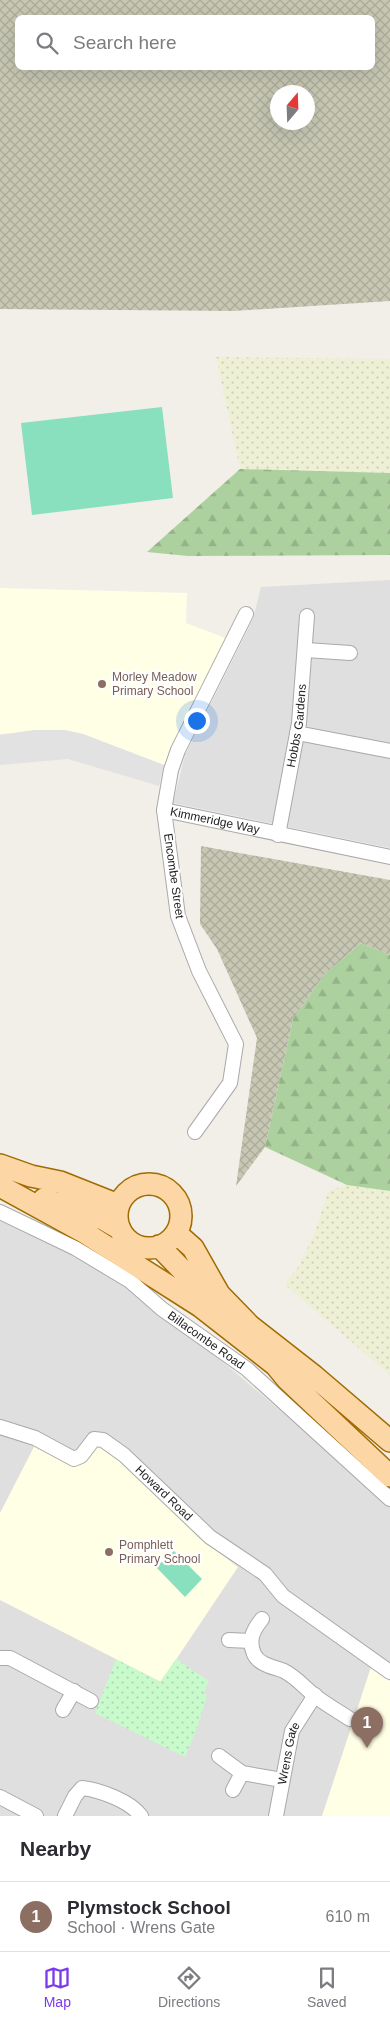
<!DOCTYPE html>
<html lang="en">
<head>
<meta charset="utf-8">
<style>
	body { margin:0; font-family:Helvetica,sans-serif; background:#f2f2f3; color:#2b2b33 }
	.compass { position:absolute; left:270px; top:85px; width:45px; height:45px; border-radius:50%; background:#fff; box-shadow:0 5px 20px #0002; rotate:19deg }
	.you { position:absolute; left:196px; top:720px; width:18px; height:18px; margin:-12px; border:4px solid #fff; border-radius:50%; background:#1a73e8; box-shadow:0 0 0 8px #1a73e833 }
	.badge { display:grid; place-items:center; width:32px; height:32px; border-radius:50%; background:#7c3aed; color:#fff; font-size:16px; font-weight:700 }
	.pin { position:absolute; translate:-50% -41px; filter:drop-shadow(0 1px 2px #0008) }
	.pin::after { content:''; position:absolute; top:26px; width:18px; height:15px; background:inherit; clip-path:polygon(0 0,100% 0,50% 100%) }
	.list { margin:0; padding:0; list-style:none }
	h2 { display:flex; justify-content:space-between; align-items:center; height:65px; margin:0; padding:0 20px; font-size:21px }
	h2 small { font-size:16px; font-weight:400; color:#7c7c81 }
	.list li { display:grid; grid-template-columns:32px 1fr auto; gap:15px; align-items:center; box-sizing:border-box; height:70px; padding:0 20px; border-top:1px solid #e1e1e2 }
	.list b { display:block; font-size:19px; white-space:nowrap }
	.list p { margin:0; font-size:16px; white-space:nowrap; color:#7c7c81 }
	.list em { font-size:16px; font-style:normal; color:#7c7c81 }
	.icon { flex:none; width:28px; height:28px; fill:none; stroke:currentColor; stroke-width:2; stroke-linecap:round; stroke-linejoin:round }
	.map { position:relative; flex:none; width:390px; height:1816px; overflow:hidden }
	.search { position:absolute; background:#fff; box-shadow:0 5px 20px #0002; left:15px; right:15px; top:15px; height:55px; display:flex; align-items:center; gap:12px; box-sizing:border-box; padding:0 18px; border-radius:8px; color:#7c7c81; font-size:19px }
	.sheet { height:135px; background:#fff }
	nav { display:flex; justify-content:space-around; align-items:center; box-sizing:border-box; height:70px; border-top:1px solid #e1e1e2; background:#fff; font-size:14px; color:#7c7c81 }
	nav a { display:grid; justify-items:center; gap:2px }
	nav .on { color:#7c3aed }
	.map>svg:first-child { display:block }
	.residential { fill:#e0dfdf }
	.education { fill:#ffffe5 }
	.construction { fill:url(#construction-cross-hatch); fill-rule:evenodd }
	.farmland { fill:url(#farmland-dots) }
	.forest { fill:url(#forest-firs) }
	.park { fill:url(#park-dots) }
	.pitch { fill:#88e0be }
	.parking { fill:#e2e2e2 }
	.lines { fill:none; stroke-linecap:round; stroke-linejoin:round }
	.minor-casing { stroke:#a9a9a9; stroke-width:16 }
	.primary-casing { stroke:#a06b00; stroke-width:24 }
	.minor { stroke:#fff; stroke-width:14 }
	.primary { stroke:#fcd6a4; stroke-width:21 }
	.education-dot { fill:#8d6e63; stroke:#fff; stroke-width:2 }
	.labels { text-anchor:middle; stroke-width:4.5; stroke-linejoin:round; paint-order:stroke }
	.education-label { font-size:12px; fill:#785e54; stroke:#fff; text-anchor:start }
	.street-label { font-size:12px; fill:#222; stroke:#fff }
</style>
</head>
<body>
<div class="map">
<svg width="390" height="1816" viewBox="0 0 390 1816">
	<defs>
		<pattern id="construction-cross-hatch" width="8" height="8" patternUnits="userSpaceOnUse" patternTransform="scale(1.25)"><rect width="8" height="8" fill="#c7c7b4"/><path d="M0 0l8 8M0 8l8-8" fill="none" stroke="#abab9a"/></pattern>
		<pattern id="farmland-dots" width="8" height="8" patternUnits="userSpaceOnUse" patternTransform="scale(1.25)"><rect width="8" height="8" fill="#eef0d5"/><path d="M2 2h.1M6 6h.1" fill="none" stroke="#ccceb7" stroke-width="1.8" stroke-linecap="round"/></pattern>
		<pattern id="forest-firs" width="22" height="20" patternUnits="userSpaceOnUse" patternTransform="scale(1.25)"><rect width="22" height="20" fill="#add19e"/><path d="M5 1l3.5 6h-7zM16 11l3.5 6h-7z" fill="#95b388"/></pattern>
		<pattern id="park-dots" width="8" height="8" patternUnits="userSpaceOnUse" patternTransform="scale(1.25)"><rect width="8" height="8" fill="#c8facc"/><path d="M2 2h.1M6 6h.1" fill="none" stroke="#acd6af" stroke-width="1.8" stroke-linecap="round"/></pattern>
	</defs>
	<rect width="100%" height="100%" fill="#f2efe9"/>
	<path class="residential" d="M390,580V848L173,803L185,755L253,619L261,587Z
		M0,1204L89,1249L390,1503V1816H0Z"/>
	<path class="education" d="M0,588L187,593L186,623L228,639L164,765L83,734L65,730L0,734Z
		M36,1443L77,1464L96,1445L103,1446L134,1471L198,1537L238,1567L161,1682L0,1600V1513Z
		M371,1667L390,1681V1816H322Z"/>
	<path class="construction" d="M0,0H390V301L233,311L0,309ZM18,18H372V68H18ZM278,92H308V122H278Z
		M201,846L390,880V955L361,943L324,975L293,1019L265,1147L236,1186L257,1038L217,949L200,924Z"/>
	<path class="farmland" d="M216,357L390,359V473L240,469Z
		M347,1185L390,1191V1375L284,1284L299,1266L315,1232L328,1191Z"/>
	<path class="forest" d="M240,469L390,473V555L188,556L147,552Z
		M361,943L390,955V1191L347,1185L265,1147L293,1019L324,975Z"/>
	<path class="park" d="M116,1659L160,1682L176,1659L209,1681L204,1693L207,1696L197,1728L185,1757L95,1713Z"/>
	<path class="pitch" d="M162,407L173,498L32,515L21,423Z
		M174,1551L202,1579L185,1597L156,1567Z"/>
	<path class="parking" d="M34,730H65L83,734L164,765L159,786L68,759L0,765V735Z"/>
	<g class="lines">
		<defs>
			<g id="minor">
				<path d="M306,650L350,653"/>
				<path d="M297,733L390,751"/>
				<path id="s1" d="M164,810L390,857"/>
				<path id="s2" d="M278,835L299,723L307,616"/>
				<path d="M195,1132L230,1083L236,1044L199,971L178,916L164,810L171,770L178,750L246,614"/>
				<path id="s3" d="M0,1212L75,1248L130,1281L162,1309L247,1369L390,1499"/>
				<path id="s4" d="M0,1427L35,1438L74,1459L81,1456L94,1439L103,1440L124,1455L210,1537L265,1574L283,1596L390,1672"/>
				<path d="M262,1619C253,1630 248,1640 254,1654C259,1665 274,1667 284,1671C296,1677 304,1687 314,1695C325,1704 338,1711 350,1719"/>
				<path d="M229,1640L251,1641"/>
				<path d="M0,1658H10L91,1701"/>
				<path d="M63,1710L74,1691"/>
				<path d="M219,1756L242,1773L282,1780"/>
				<path d="M233,1790L242,1773"/>
				<path d="M0,1797L36,1816"/>
				<path d="M65,1816L75,1796L82,1788C100,1790 130,1801 141,1816"/>
				<path id="s5" d="M276,1816L292,1731L315,1695"/>
			</g>
			<path id="primary" d="M0,1165L31,1176L60,1182L113,1203L120,1202
				M117 1216a32 32 0 1 1 64 0a32 32 0 1 1-64 0Z
				M0,1186L82,1231L200,1306L278,1367
				M44,1199L103,1219L120,1229
				M176,1233L193,1248L219,1294L250,1326L314,1376L390,1441
				M159,1246L219,1308
				M269,1357L287,1379L390,1476"/>
		</defs>
		<use href="#minor" class="minor-casing"/>
		<use href="#primary" class="primary-casing"/>
		<use href="#minor" class="minor"/>
		<use href="#primary" class="primary"/>
	</g>
	<g class="education-dot">
		<circle cx="102" cy="684" r="5"/>
		<circle cx="109" cy="1552" r="5"/>
	</g>
	<g class="labels">
		<g class="education-label">
			<text x="112" y="681">Morley Meadow<tspan x="112" dy="14">Primary School</tspan></text>
			<text x="119" y="1549">Pomphlett<tspan x="119" dy="14">Primary School</tspan></text>
		</g>
		<g class="street-label">
			<text dy="4" stroke="none"><textPath href="#s2" startOffset="111">Hobbs Gardens</textPath></text>
			<text dy="4" stroke="none"><textPath href="#s1" startOffset="52">Kimmeridge Way</textPath></text>
			<text transform="translate(174 876) rotate(82)" y="4">Encombe Street</text>
			<text dy="4" stroke="none"><textPath href="#s3" startOffset="244">Billacombe Road</textPath></text>
			<text dy="4" stroke="none"><textPath href="#s4" startOffset="200">Howard Road</textPath></text>
			<text dy="4" stroke="none"><textPath href="#s5" startOffset="64">Wrens Gate</textPath></text>
		</g>
	</g>
</svg>
<svg class="compass" viewBox="-18 -18 36 36"><path d="M0-13l5 13h-10z" fill="#e53935"/><path d="M0 13l5-13h-10z" fill="#7c7c81"/></svg>
<div class="you"></div>
<div class="pin badge" style="left:367px;top:1748px;background:#8d6e63">1</div>
<div class="search"><svg class="icon" aria-label="search" viewBox="0 0 24 24"><circle cx="10" cy="10" r="6"/><path d="M15 15l6 6"/></svg>Search here</div>
</div>
<section class="sheet">
<h2>Nearby<small></small></h2>
<ul class="list">
<li><span class="badge" style="background:#8d6e63">1</span><div><b>Plymstock School</b><p>School · Wrens Gate</p></div><em>610 m</em></li>
</ul>
</section>
<nav>
<a class="on"><svg class="icon" aria-label="map" viewBox="0 0 24 24"><path d="M3 6l6-2 6 2 6-2v14l-6 2-6-2-6 2zM9 4v14M15 6v14"/></svg>Map</a>
<a><svg class="icon" aria-label="directions" viewBox="0 0 24 24"><path d="M12 3l9 9-9 9-9-9zM9 14v-3h6M13 9l2 2-2 2"/></svg>Directions</a>
<a><svg class="icon" aria-label="saved" viewBox="0 0 24 24"><path d="M7 4h10v16l-5-4-5 4z"/></svg>Saved</a>
</nav>
</body>
</html>
